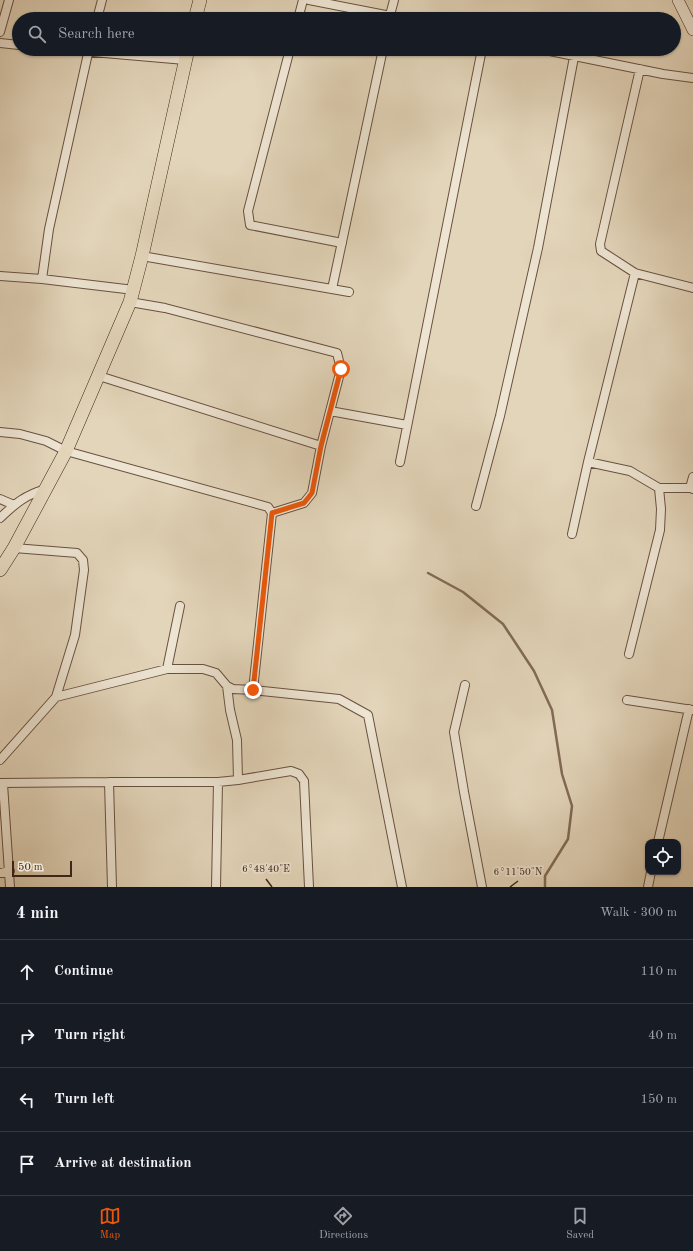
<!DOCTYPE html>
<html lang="en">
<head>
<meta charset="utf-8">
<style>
	body { margin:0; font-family:"Old Standard TT",serif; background:#242831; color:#f1f3f6 }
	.controls { position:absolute; right:12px; bottom:12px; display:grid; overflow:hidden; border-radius:8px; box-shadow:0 1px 3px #0004 }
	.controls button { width:36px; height:36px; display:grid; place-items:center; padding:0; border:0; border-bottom:1px solid #363941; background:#171b24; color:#f1f3f6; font:20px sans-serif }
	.scale { position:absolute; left:12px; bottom:10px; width:60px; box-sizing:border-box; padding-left:4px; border:2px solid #402518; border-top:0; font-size:11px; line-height:14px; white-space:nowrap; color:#402518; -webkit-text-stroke:3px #ede4d2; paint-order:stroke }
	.stop { position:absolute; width:12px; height:12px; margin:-9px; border:3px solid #ea580c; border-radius:50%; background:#fff }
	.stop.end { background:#ea580c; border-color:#fff; box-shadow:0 1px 4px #0008 }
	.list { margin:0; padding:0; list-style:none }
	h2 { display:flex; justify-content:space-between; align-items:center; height:52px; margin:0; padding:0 16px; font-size:17px }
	h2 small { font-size:13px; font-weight:400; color:#9ea1a6 }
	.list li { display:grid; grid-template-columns:26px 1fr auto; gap:12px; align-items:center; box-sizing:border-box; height:64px; padding:0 16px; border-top:1px solid #363941 }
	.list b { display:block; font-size:15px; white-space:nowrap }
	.list em { font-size:13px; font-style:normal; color:#9ea1a6 }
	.icon { flex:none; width:22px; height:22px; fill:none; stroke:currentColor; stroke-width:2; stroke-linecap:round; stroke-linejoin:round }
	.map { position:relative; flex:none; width:693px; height:887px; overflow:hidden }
	.search { position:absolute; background:#171b24; box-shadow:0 1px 3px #0004; left:12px; right:12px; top:12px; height:44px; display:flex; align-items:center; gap:10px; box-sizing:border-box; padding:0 14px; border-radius:22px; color:#9ea1a6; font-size:15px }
	.sheet { height:308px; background:#171b24 }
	nav { display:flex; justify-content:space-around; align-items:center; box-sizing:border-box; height:56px; border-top:1px solid #363941; background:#171b24; font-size:11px; color:#9ea1a6 }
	nav a { display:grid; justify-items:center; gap:2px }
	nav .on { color:#ea580c }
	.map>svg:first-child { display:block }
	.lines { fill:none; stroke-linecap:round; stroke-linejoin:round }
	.stream { stroke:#816b58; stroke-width:2.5 }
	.street-casing { stroke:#695140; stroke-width:10 }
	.secondary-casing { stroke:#402518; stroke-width:12 }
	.primary-casing { stroke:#402518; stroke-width:14 }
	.street { stroke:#ede4d2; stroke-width:8 }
	.secondary { stroke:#ede4d2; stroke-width:11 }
	.primary { stroke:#e3d5ba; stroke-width:13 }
	.route { stroke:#ea580c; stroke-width:5 }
	.ticks { fill:none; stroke:#402518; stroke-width:1.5 }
	.ticks-label { font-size:10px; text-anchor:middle; fill:#402518; stroke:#ede4d2; stroke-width:3.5; stroke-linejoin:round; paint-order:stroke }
</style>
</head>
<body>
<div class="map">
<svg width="693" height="887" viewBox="0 0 693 887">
	<rect width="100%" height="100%" fill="#e3d5ba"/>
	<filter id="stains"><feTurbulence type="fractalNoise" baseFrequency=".005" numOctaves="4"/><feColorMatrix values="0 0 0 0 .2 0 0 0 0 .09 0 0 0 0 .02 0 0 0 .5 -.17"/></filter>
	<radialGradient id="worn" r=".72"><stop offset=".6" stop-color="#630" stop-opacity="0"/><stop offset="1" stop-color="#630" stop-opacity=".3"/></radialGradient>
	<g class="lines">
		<path class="stream" d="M428,573L463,592L503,624L534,671L552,710L562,774L572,806L568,839L545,876V887"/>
		<defs>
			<path id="street" d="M309,0L406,19
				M97,19L102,0
				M298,19L303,0
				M389,19L394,0
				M0,32L9,0
				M0,43L19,45
				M58,49L185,60
				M290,49L248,211L250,225L342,243
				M540,49L663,74L693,78
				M640,69L600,244L601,251L635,273L693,288
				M142,256L349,292
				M0,276L42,279L134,290
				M42,279L49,229L89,49
				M332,289L383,49
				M130,302L165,308L337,353L341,369L321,446L312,493L304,503L272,513
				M99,376L321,446
				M330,411L407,425
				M0,432L20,434L46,441L66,451L268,507L272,513L253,690
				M400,462L482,49
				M588,462L630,471L659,488H690L693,489
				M690,488L693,477
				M0,499L14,505
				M476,506L500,416L538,248L574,57
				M0,518C16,503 25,495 46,489
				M572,534L588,462L635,273
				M629,654L660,530L661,509L659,488
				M167,669L180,606
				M465,685L454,732L464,792L482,887
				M227,686L230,710L237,740L238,780
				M56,697L167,669H203L216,673L227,686L233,689L253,690L339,699L368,715L402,887
				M627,700L693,710
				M0,760L56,697L75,635L84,570L83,560L77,553L14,548
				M109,782L112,887
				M0,783L109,782H218L238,780L291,771L299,774L304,781L309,887
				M3,784L10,887
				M658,842L689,709
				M0,873L10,871
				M216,887L218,782
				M648,887L651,872"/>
			<path id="secondary" d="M678,0L693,30"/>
			<path id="primary" d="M195,19L200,0
				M0,570L14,548L66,451L130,302L142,256L188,49"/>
		</defs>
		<use href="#street" class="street-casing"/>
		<use href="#secondary" class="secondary-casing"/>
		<use href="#primary" class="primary-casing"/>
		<use href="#street" class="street"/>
		<use href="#secondary" class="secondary"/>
		<use href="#primary" class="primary"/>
	</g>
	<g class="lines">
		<path class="route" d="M253,690L272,513L304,503L312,493L321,446L341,369"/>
	</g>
	<path class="ticks" d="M266,879L272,887M510,887L518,881"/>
	<g class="ticks-label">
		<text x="266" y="872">6°48'40"E</text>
		<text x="518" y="875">6°11'50"N</text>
	</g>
	<rect width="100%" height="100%" filter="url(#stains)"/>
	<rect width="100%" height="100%" fill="url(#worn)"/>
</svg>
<div class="controls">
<button><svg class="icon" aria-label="locate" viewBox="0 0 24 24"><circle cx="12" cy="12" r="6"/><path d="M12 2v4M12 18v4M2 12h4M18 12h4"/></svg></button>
</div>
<div class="scale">50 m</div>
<div class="stop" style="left:341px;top:369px"></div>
<div class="stop end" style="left:253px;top:690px"></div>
<div class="search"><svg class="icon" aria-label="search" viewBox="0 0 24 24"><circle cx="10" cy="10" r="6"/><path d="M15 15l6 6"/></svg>Search here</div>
</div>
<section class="sheet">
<h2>4 min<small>Walk · 300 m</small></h2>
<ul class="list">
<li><svg class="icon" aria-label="ahead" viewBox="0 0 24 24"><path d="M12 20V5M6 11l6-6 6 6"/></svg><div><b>Continue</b></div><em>110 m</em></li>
<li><svg class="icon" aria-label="right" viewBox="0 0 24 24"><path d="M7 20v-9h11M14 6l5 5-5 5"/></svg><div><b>Turn right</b></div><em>40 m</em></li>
<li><svg class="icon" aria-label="left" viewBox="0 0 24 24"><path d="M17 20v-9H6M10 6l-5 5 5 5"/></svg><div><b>Turn left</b></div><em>150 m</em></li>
<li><svg class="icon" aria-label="arrive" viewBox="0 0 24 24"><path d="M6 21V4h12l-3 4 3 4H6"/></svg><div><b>Arrive at destination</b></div></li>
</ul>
</section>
<nav>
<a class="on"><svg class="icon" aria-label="map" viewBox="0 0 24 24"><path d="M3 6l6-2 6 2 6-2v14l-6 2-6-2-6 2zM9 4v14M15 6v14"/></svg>Map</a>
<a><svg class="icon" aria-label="directions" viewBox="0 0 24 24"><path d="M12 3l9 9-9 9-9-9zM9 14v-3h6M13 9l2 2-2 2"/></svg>Directions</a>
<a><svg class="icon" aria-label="saved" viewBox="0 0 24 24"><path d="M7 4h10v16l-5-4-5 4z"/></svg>Saved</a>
</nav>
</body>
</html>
